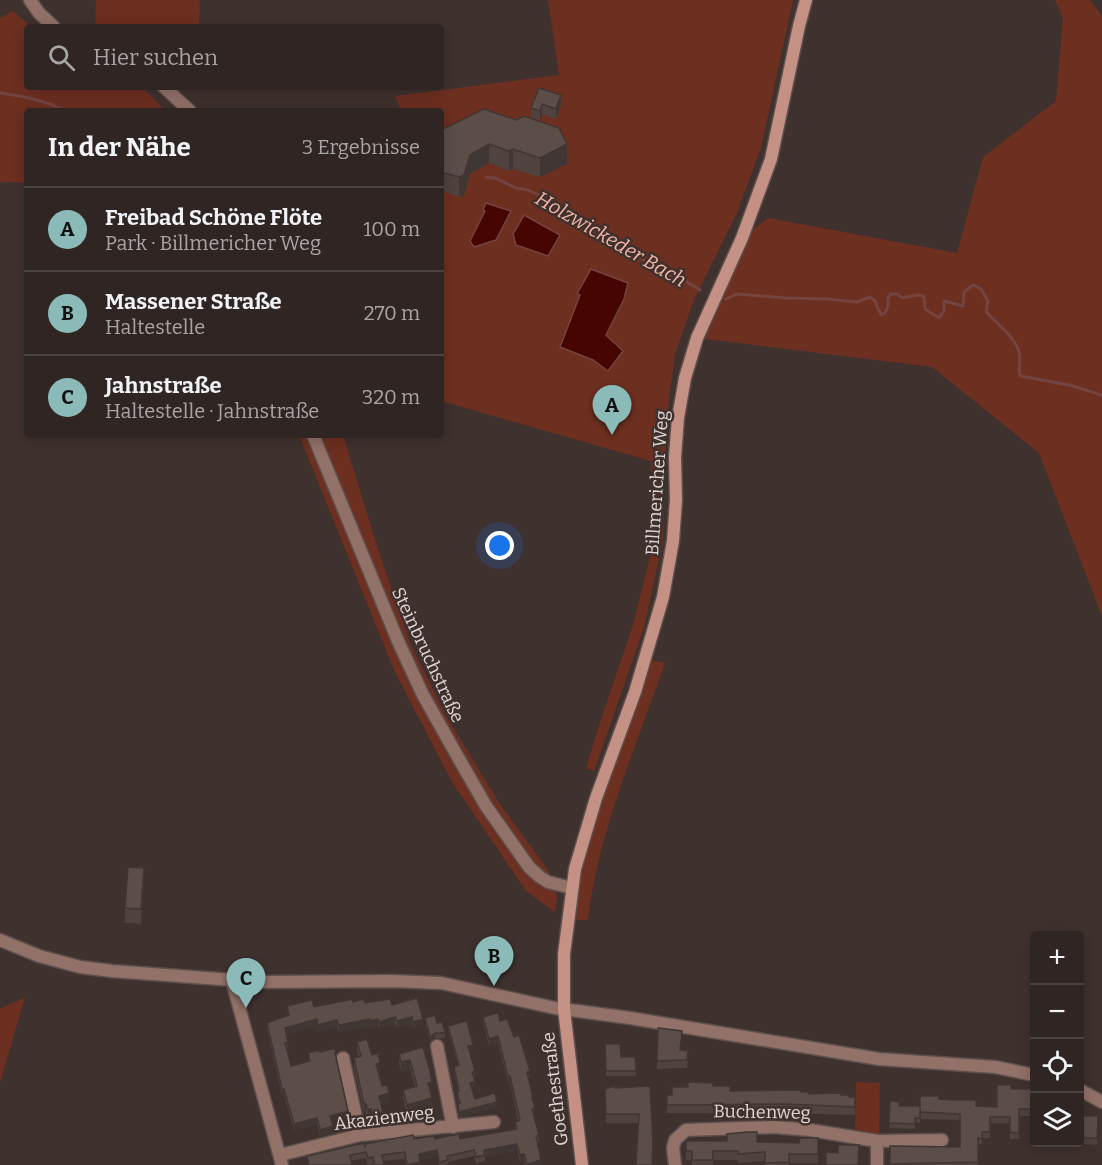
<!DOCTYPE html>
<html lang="de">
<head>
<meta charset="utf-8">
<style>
	body { margin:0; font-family:Bitter,serif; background:#372d2a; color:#f1f3f6 }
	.controls { position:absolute; right:18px; bottom:18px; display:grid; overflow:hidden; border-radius:6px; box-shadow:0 3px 15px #0003 }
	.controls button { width:54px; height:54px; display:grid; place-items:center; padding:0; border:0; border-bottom:2px solid #4a4240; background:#2f2522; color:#f1f3f6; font:30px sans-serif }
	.you { position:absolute; left:500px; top:546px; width:21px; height:21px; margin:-15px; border:4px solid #fff; border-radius:50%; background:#1a73e8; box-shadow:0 0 0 9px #1a73e833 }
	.badge { display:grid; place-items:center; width:39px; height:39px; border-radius:50%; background:#8bbbb9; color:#111; font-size:20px; font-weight:700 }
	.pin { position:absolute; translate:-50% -50px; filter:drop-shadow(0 2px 3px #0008) }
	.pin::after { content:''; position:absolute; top:32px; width:21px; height:18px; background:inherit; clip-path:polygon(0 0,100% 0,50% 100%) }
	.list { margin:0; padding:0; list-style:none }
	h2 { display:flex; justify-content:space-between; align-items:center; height:78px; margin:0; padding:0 24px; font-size:26px }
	h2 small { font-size:20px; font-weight:400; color:#a7a5a5 }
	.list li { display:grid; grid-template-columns:39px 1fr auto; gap:18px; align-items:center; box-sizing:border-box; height:84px; padding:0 24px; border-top:2px solid #4a4240 }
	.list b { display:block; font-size:22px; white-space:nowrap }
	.list p { margin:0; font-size:20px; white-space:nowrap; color:#a7a5a5 }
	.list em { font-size:20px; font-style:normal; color:#a7a5a5 }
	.icon { flex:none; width:33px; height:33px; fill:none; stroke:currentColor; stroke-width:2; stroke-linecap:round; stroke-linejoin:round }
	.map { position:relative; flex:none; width:1102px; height:1165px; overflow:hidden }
	.search { position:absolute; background:#2f2522; box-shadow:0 3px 15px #0003; left:24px; top:24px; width:420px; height:66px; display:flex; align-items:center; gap:15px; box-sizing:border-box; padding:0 21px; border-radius:6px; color:#a7a5a5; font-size:22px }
	.panel { position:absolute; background:#2f2522; box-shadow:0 3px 15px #0003; left:24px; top:108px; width:420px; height:330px; border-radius:6px }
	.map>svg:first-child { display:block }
	.green { fill:#6d2f20 }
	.water { fill:#460500; stroke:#744440; stroke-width:1.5 }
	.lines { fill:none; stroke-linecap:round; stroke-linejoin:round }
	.stream { stroke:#744440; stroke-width:3 }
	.minor-casing { stroke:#5c4f4c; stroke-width:15 }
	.tertiary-casing { stroke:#5c4f4c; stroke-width:15 }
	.secondary-casing { stroke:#5c4f4c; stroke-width:15 }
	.minor { stroke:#927168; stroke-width:12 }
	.tertiary { stroke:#927168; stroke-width:12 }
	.secondary { stroke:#c59184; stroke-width:12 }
	.wall { fill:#4f423f }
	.shaded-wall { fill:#403633 }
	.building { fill:#5c4d49; stroke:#403633; stroke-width:1.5 }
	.labels { text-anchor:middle; stroke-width:5; stroke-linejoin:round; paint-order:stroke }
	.street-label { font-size:18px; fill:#e1d8d6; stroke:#3f312e }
	.water-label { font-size:20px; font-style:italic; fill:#f4b6a6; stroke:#3f312e }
</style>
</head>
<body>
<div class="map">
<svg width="1102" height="1165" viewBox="0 0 1102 1165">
	<rect width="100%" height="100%" fill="#3f312e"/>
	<path class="green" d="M96,0H200L199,27H95Z
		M548,0H793L761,148L736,215L694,300L675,354L666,422L663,540L644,628L594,771L586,768L600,722L633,625L654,541L651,461L441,401V111H401L395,96L559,75Z
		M1055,0H1090L1102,16V616L1039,453L932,367L697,338L742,238L768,218L957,253L983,157L1056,101L1063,18Z
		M13,11L32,27H27V87H142L166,111H27V183L0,182V18Z
		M299,435H343L378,549L410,643L445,714L499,803L548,870L557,896L555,912L526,891L452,782L394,670Z
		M652,660L665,663C636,747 598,832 588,920H576L582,871L601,800Z
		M25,997L0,1083V1009Z
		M856,1082L880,1083L879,1135L855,1129Z"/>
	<path class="water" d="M486,203L511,211L496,240L474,247L470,241L485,211L483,210Z
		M524,215L560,235L548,256L516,245L513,234Z
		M591,269L628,283L624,299L606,335L623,351L608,371L593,360L560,347L580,295L577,294Z"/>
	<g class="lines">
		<path class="stream" d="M0,93C20,96 47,100 64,111
			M486,177L495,178L516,188L528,190L539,195L555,208L573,215L605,238L637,255L661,272L682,279L700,290
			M726,299L737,294L785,298L827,299L857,302L870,297L875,301L881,315L885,313L888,306V298L891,294H898L902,298L918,295L924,296L925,309L939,318L944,311V301L963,306L964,292L973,285L981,289L988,301L986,311C996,324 1014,335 1019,352C1021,360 1018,367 1020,376L1069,385L1102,395"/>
		<defs>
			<path id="minor" d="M232,981L282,1165
				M437,1046L453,1127
				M343,1058L360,1135
				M877,1141V1165
				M280,1155L360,1135L494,1122
				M675,1165L673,1148L675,1140L686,1130L774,1127L810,1130L877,1141L942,1140"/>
			<path id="tertiary" d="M30,0L39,13L54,27
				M164,87L190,111
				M313,435L398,641L423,695L459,759L486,806L529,867L540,877L548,882L572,888
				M0,940L39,956L80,967L112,971L260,982L392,981L441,983L555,1008L630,1018L879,1059L995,1067L1034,1075
				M1080,1090L1102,1102"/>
			<path id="secondary" d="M582,1165L564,1009V954L575,869L596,798L635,692L663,597L673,541L676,500L675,457L678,418L685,378L697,338L742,238L771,159L799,26L806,0"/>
		</defs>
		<use href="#minor" class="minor-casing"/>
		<use href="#tertiary" class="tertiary-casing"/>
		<use href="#secondary" class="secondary-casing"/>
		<use href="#minor" class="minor"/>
		<use href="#tertiary" class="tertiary"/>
		<use href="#secondary" class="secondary"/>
	</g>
	<path class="wall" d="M539,88L561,105L556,119L542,114L540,120L531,117V108Z
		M441,130L567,164L540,177L513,169L509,171L489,163L470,174L464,195L459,197L441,190Z
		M144,883L141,924L125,923V908Z
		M353,1002L392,1005L423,1026L413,1028L412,1024L397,1028L395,1024L379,1028L378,1026L370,1028V1026L339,1032L337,1027L318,1032L317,1026L286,1034L288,1049H287L291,1066L309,1061L308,1053L320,1052L335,1056L348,1118L332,1122L333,1133L320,1136L317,1124L294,1130L284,1095L282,1096L267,1029V1023L288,1015L287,1006L314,1007Z
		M483,1017L500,1021L514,1037L530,1077L528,1078L539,1142H537L541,1165H525L524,1160L520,1161L517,1150L485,1157V1161L476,1163L474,1156L448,1162V1165H439L437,1156L420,1160V1165H406L405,1159L383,1161L384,1165H373V1164L368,1165L366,1158L351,1161L352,1165H308L307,1156L365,1145L414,1139H460L515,1130V1122L518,1121L510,1083H508L498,1043L489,1045L483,1023Z
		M425,1018L445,1033V1038H435L430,1042L425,1023Z
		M448,1026L473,1049L469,1051L475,1076L473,1077L475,1086L471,1087L475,1099L497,1107L459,1117L458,1108V1103H459L457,1096V1091H458L454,1072V1067L458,1066L448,1031Z
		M658,1028L682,1039L680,1050L688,1060L687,1068L657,1069Z
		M357,1042L372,1055L380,1072L379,1073L382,1086L389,1103L381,1105L383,1122L372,1125L371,1118L368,1119L366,1113L364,1114L354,1067V1058L358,1056L357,1052Z
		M605,1044L621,1057H635L636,1076H606Z
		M423,1047L432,1091L430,1092L432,1107L407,1114L403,1099V1090L415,1087L410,1069L401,1072L399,1063V1054Z
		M650,1086L653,1153L652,1163L636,1165L639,1123H606L605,1098L615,1088Z
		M713,1086L730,1091L841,1095L849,1097H855V1115L786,1113H667V1095H672L688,1087Z
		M1011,1089H1035V1116H1019V1139H1010V1123H990V1138H982V1144L978,1145V1165H890V1146L960,1147V1120L920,1119V1115V1123L915,1122V1129L889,1128L890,1101L899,1106H920L939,1099L976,1106L997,1107Z
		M1080,1115L1081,1116H1098L1097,1145L1083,1144V1138L1080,1137Z
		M818,1138V1163H789V1165H765V1161L738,1163V1160H713V1165H692V1160H686V1141L799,1143Z"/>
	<path class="shaded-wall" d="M561,95V105L556,119V109Z
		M542,104V114L540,120V111Z
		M489,144V163L470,174L464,195L459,197V177L470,155Z
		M567,144V164L540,177V158Z
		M513,149V169L509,171V151Z
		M144,868V883L141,924V909Z
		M395,1017V1024L379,1028V1022Z
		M412,1017V1024L397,1028V1021Z
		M317,1019V1026L285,1035V1028Z
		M370,1019V1026L339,1032V1025Z
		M378,1019V1026L370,1028V1021Z
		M423,1019V1026L413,1028V1022Z
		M337,1020V1027L318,1032V1025Z
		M435,1033V1038L430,1042V1037Z
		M498,1036V1043L489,1045V1039Z
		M473,1045V1049L468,1051V1046Z
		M410,1060V1069L401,1072V1062Z
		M380,1063V1072L376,1073V1064Z
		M510,1076V1083H508V1077Z
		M475,1081V1086L470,1087V1083Z
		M432,1082V1091L428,1092V1083Z
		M282,1089H284V1095L282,1096Z
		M389,1093V1103L379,1106V1096Z
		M432,1098V1107L407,1114V1105Z
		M497,1102V1107L459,1117V1112Z
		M364,1104H366V1113L364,1114Z
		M371,1109V1118L368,1119V1110Z
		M348,1111V1118L330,1123V1116Z
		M383,1112V1122L372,1125V1115Z
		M317,1118V1124L294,1130V1124Z
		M333,1126V1133L320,1136V1130Z
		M517,1144V1150L485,1157L484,1150Z
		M437,1150V1156L419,1160V1154Z
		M524,1154V1160L520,1161V1155Z
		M541,1160V1165H527V1164Z
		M420,1162V1165H407Z"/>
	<path class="building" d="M539,88L561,95L556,109L542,104L540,111L531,108Z
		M484,109L517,120L524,116L559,128L567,144L540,158L513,149L509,151L489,144L470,155L464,175L459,177L441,172V160L443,154L441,153V143L442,140L441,138V130Z
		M128,867L144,868L141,909L125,908Z
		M417,998L423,1019L413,1022L412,1017L397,1021L395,1017L379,1022L378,1019L370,1021V1019L339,1025L337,1020L318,1025L317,1019L285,1028L288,1042L285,1043L291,1066L310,1061L308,1053L320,1050V1052L336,1048L335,1053L348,1111L330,1116L333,1126L320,1130L317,1118L294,1124L284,1089H282L267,1023L289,1015L287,1006L312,1000L314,1007L353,999V1002L364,999L365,1003L390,999L392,1005Z
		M498,1013L500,1021L507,1019L514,1037L519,1035L530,1071L527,1072L533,1098H532L535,1108L532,1109L539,1135L536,1136L541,1160L527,1164L524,1154L520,1155L517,1144L484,1150L485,1155L476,1157L474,1150L447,1156L448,1160L439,1162L437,1150L419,1154L420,1162L407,1165L405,1152L382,1155L384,1165H375L373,1157L368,1158L366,1152L350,1155L352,1165H309L307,1156L364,1143L365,1148V1144L413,1135L414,1139L434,1136L435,1139L459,1134L460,1139L517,1129L515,1122L520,1120L510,1076L508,1077L498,1036L489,1039L483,1017Z
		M435,1015L437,1023L442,1022L445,1033H435L430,1037L425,1018Z
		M467,1021L473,1045L468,1046L475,1071L472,1072L475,1081L470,1083L475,1099L495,1093L497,1102L459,1112L458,1103H460L457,1091H459L454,1067L459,1065L448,1026Z
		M658,1028L682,1031L680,1050L688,1051L687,1060L657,1061Z
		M367,1039L372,1055L378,1053L380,1063L376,1064L382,1086L387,1085L389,1093L379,1096L383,1112L372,1115L371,1109L368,1110L366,1104H364L354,1058L361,1056L357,1042Z
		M605,1044H620L621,1057H635L636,1071H606Z
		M423,1047L430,1071L432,1082L428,1083L432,1098L407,1105L403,1090L417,1086L410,1060L401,1062L399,1054Z
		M688,1082L713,1083V1086H730V1091L801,1090V1092H809V1094L841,1093V1095H848L849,1097H855V1107L786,1104L667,1105V1095H672V1087H688Z
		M997,1085H1011V1089H1035V1109H1019V1133L1010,1132V1117H990V1132H982V1138H978V1162L890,1164V1146L960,1147V1114L920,1112V1096H939V1099L951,1100H976V1106L997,1107Z
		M615,1086V1088L650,1086L653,1144L652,1163H654V1165H636L639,1114H606L605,1089Z
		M890,1101L899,1102V1106H920V1118H915V1124L889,1123Z
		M1080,1115L1081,1116H1098L1097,1138H1083V1131H1080Z
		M747,1132H757V1142L799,1143L800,1138H818V1154H789V1162L765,1163V1152L738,1154V1151H713V1160H692V1151H686V1141H727V1134Z
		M838,1145H859L858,1165H826V1152L838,1153Z"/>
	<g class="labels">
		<g class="street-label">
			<text transform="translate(657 483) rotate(-86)" y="6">Billmericher Weg</text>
			<text transform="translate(428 655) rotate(65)" y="6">Steinbruchstraße</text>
			<text transform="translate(555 1089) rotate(-97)" y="6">Goethestraße</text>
			<text transform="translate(762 1112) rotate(1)" y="6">Buchenweg</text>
			<text transform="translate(384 1118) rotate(-7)" y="6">Akazienweg</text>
		</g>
		<g class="water-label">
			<text transform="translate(611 239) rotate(30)" y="7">Holzwickeder Bach</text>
		</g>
	</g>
</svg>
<div class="controls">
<button>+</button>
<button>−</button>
<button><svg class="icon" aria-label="locate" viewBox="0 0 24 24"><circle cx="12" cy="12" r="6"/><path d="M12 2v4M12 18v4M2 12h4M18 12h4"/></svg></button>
<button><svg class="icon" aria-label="layers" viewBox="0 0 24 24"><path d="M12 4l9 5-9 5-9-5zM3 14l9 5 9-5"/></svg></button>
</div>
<div class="you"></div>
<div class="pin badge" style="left:612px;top:435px">A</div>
<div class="pin badge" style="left:494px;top:986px">B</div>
<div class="pin badge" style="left:246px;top:1008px">C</div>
<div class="search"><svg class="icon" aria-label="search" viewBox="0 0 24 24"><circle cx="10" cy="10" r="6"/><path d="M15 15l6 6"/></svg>Hier suchen</div>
<section class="panel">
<h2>In der Nähe<small>3 Ergebnisse</small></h2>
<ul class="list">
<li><span class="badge">A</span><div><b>Freibad Schöne Flöte</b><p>Park · Billmericher Weg</p></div><em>100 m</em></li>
<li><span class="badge">B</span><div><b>Massener Straße</b><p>Haltestelle</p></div><em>270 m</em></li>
<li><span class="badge">C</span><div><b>Jahnstraße</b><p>Haltestelle · Jahnstraße</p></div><em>320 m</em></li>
</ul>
</section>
</div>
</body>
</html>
